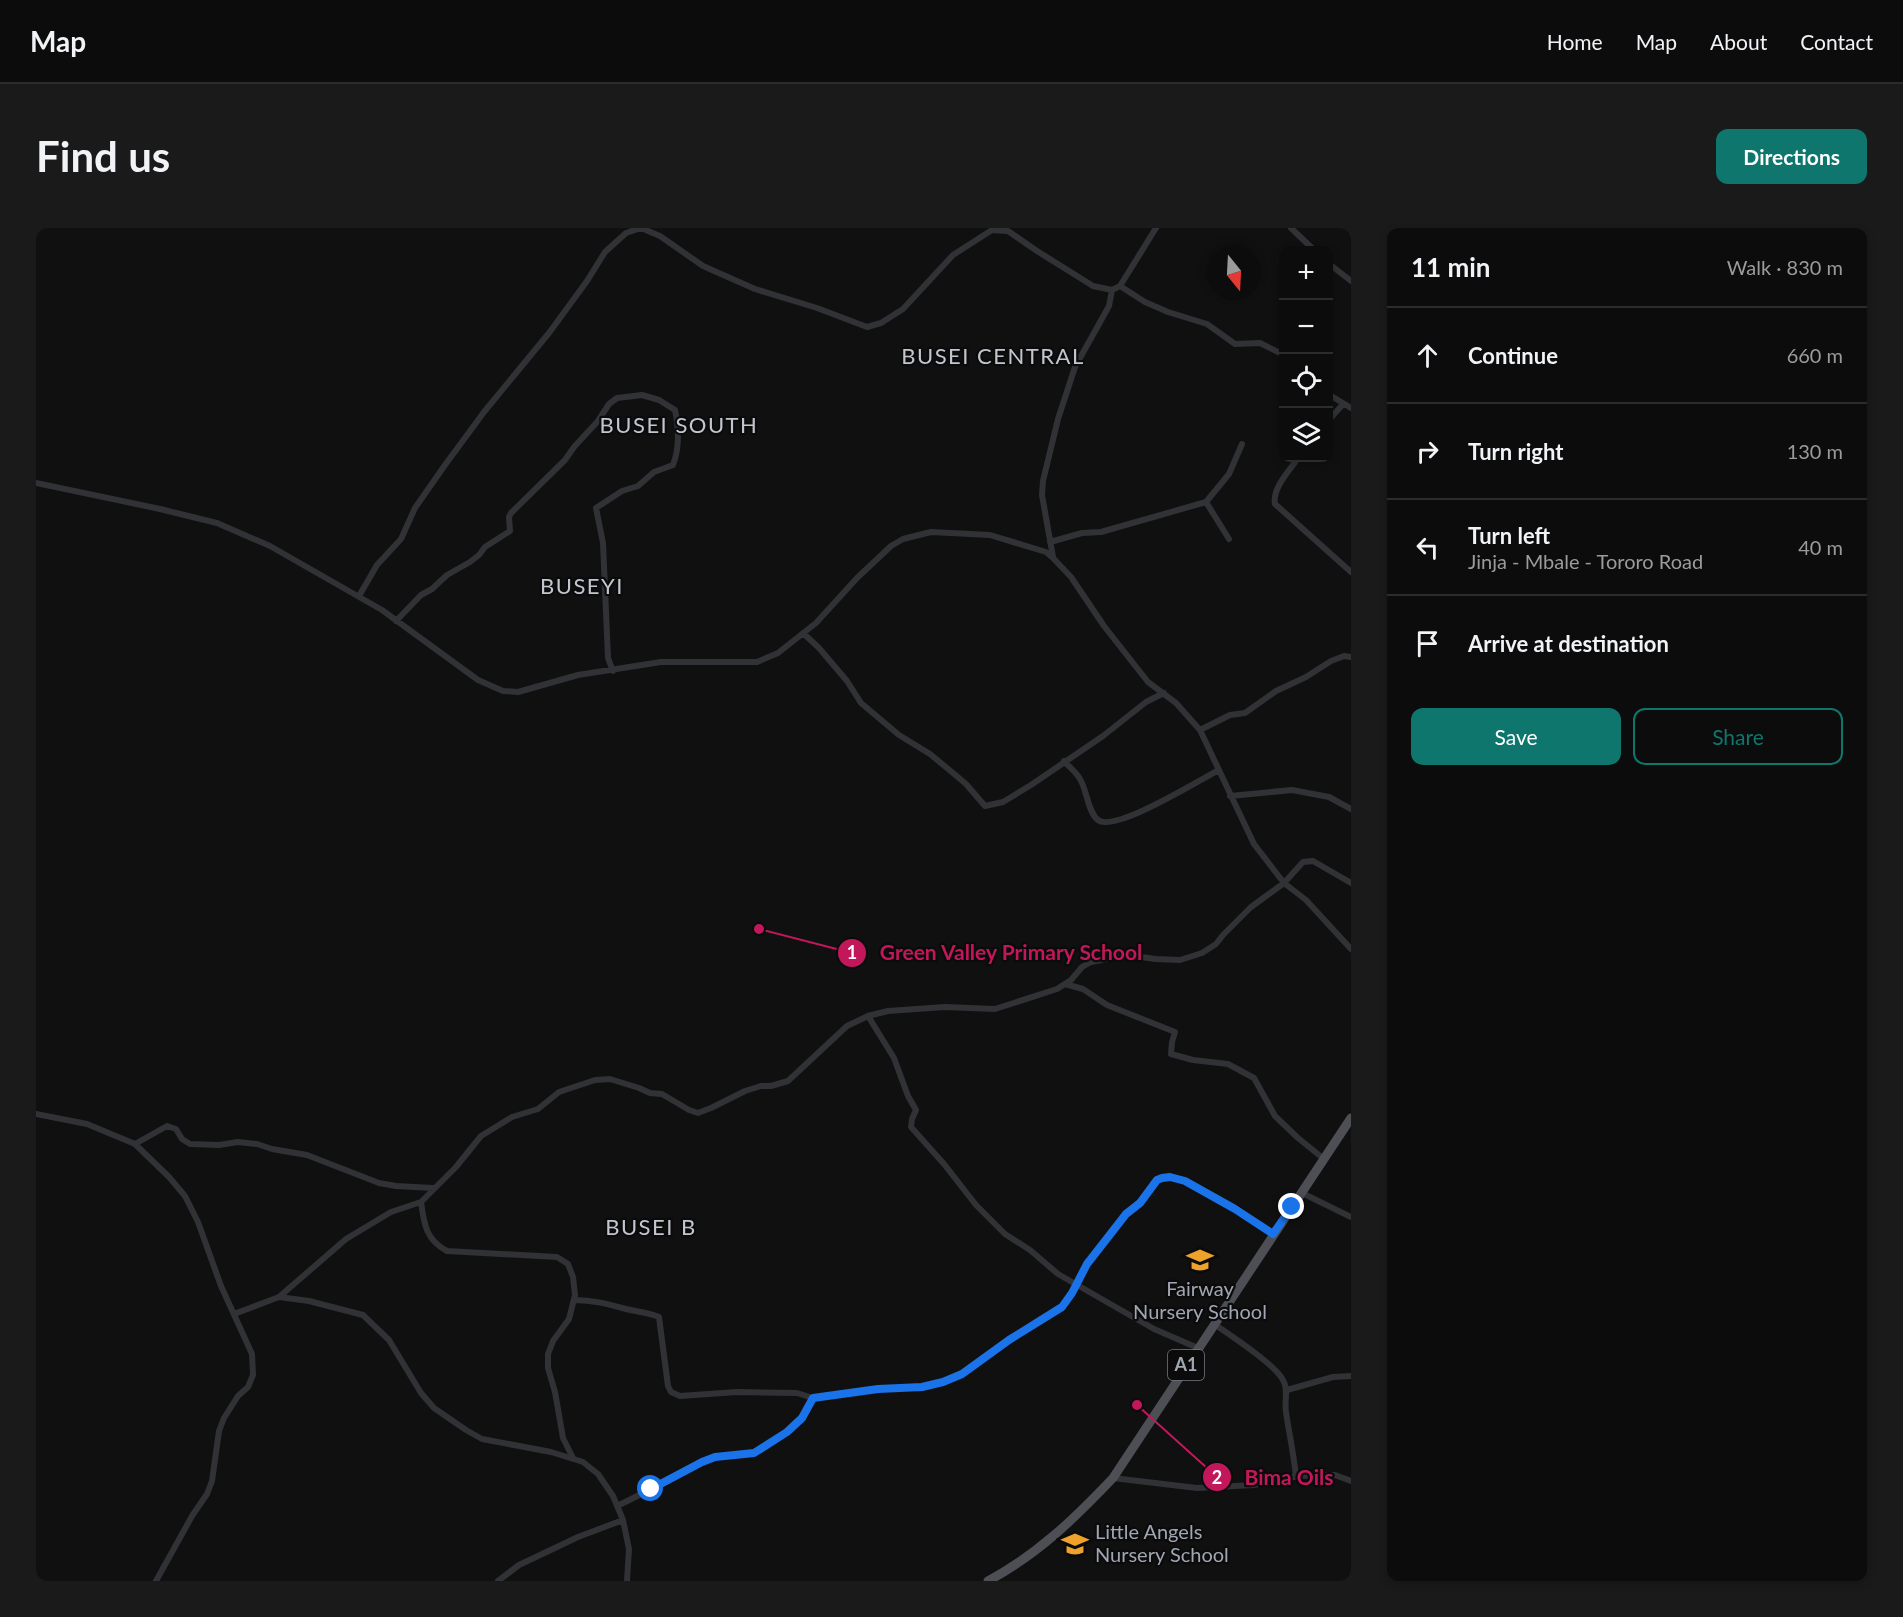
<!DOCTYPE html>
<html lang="en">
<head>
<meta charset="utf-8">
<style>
	body { margin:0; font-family:Lato,sans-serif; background:#1a1a1b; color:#f1f3f6 }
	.controls { position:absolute; right:18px; top:18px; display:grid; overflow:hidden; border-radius:12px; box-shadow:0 3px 9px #0003 }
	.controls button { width:54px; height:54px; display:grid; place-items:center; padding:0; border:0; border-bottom:2px solid #2c2c2e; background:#0c0c0d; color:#f1f3f6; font:30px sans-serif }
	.compass { position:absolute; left:1171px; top:18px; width:54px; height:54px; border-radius:50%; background:#0c0c0d; box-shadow:0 3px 9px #0003; rotate:162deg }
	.stop { position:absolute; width:18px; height:18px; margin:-14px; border:4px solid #1a73e8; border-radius:50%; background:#fff }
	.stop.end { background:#1a73e8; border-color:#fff; box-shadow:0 2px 6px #0008 }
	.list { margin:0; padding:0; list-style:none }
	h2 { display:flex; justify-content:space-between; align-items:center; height:78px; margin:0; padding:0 24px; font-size:26px }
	h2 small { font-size:20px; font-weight:400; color:#9a9b9d }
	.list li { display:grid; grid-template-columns:39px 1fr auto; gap:18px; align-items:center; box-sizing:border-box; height:96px; padding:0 24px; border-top:2px solid #2c2c2e }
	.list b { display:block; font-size:22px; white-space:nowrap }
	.list p { margin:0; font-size:20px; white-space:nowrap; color:#9a9b9d }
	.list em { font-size:20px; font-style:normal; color:#9a9b9d }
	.actions { display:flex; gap:12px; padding:18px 24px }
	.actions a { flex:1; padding:14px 0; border:2px solid #0f766e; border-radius:12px; text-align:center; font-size:21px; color:#0f766e }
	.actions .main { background:#0f766e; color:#fff }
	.icon { flex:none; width:33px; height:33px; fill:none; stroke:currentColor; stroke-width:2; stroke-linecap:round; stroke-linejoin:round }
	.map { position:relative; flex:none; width:1315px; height:1353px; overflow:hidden; border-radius:12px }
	header { display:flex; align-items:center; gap:36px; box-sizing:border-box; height:84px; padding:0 30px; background:#0c0c0d; border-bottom:2px solid #2c2c2e }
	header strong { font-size:28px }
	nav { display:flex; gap:33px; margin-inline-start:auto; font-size:21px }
	.intro { display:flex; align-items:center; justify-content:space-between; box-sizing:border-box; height:144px; padding:0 36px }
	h1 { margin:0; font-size:42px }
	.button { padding:15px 27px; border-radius:12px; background:#0f766e; color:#fff; font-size:21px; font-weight:700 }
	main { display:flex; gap:36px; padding:0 36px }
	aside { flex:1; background:#0c0c0d; border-radius:12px; box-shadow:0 3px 9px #0003 }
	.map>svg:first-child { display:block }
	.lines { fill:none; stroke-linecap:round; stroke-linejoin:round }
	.minor { stroke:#313236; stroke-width:6 }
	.primary { stroke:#4d4f55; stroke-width:9 }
	.route { stroke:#1a73e8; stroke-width:8 }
	.labels { text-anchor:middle; stroke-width:4.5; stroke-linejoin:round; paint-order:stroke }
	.shield { fill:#0b0b0c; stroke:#747880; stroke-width:1.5 }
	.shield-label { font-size:18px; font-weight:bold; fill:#a1a7b2 }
	.poi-label { font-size:20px; fill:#a1a7b2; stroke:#0b0b0c }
	.quarter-label { font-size:22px; letter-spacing:1.5px; fill:#c2c6ce; stroke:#0b0b0c }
	.leader { fill:none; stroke:#c2185b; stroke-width:2 }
	.callout-dot { fill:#c2185b; stroke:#0b0b0c; stroke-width:2 }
	.mark-label { font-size:18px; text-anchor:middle; font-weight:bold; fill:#fff }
	.callout-label { font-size:21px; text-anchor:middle; font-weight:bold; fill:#c2185b; stroke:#0b0b0c; stroke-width:4.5; stroke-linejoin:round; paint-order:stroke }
</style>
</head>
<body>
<header>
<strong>Map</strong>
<nav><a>Home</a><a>Map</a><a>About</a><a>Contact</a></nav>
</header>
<div class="intro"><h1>Find us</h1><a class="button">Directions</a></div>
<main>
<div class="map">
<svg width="1315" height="1353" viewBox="0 0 1315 1353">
	<rect width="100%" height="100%" fill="#101011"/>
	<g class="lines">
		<path class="minor" d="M1255,0L1278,22
			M1292,35L1315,53
			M1084,58L1109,74L1132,84L1171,96L1199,116L1224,115L1248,127
			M1292,166L1315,180
			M1292,193L1307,176
			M1262,230C1254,242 1236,260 1239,276L1315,344
			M0,255L124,281L181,295L234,318L346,382L442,452L467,463L482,464L542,447L625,434H721L742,425L780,395L821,350L855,318L867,311L895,304L954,307L1010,324L1017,330L1035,349L1068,398L1112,454L1140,475L1164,502L1218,616L1248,655L1270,672L1315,721
			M1170,274L1193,246L1206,216
			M1014,314L1046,305L1065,304L1170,274L1193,311
			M1017,329L1006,267L1007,253L1022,191L1039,139L1073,78L1076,62L1084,58L1120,0
			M323,368L341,337L365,311L379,280L409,237L448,184L513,105L551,53L569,24L590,5L605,0L624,8L667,38L719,61L781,80L831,99L845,95L867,81L917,27L956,2L972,3L1001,23L1057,58L1076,62
			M360,393L385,367L396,361L411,347L434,334L443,327L449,319L474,303L473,289L475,285L529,232L538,219L562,193L573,176L581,170L606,167L623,172L639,182C643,201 644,219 637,237L618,244L602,258L586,263L560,280L567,315L572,430L577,443
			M767,405L783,420L811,453L825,475L863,507L894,526L917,545L930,556L949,578L967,574L995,557L1067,508L1110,474L1128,465
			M1164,502L1194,487L1209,485L1240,463L1270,449L1295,433L1308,428L1315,429
			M1028,533C1033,539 1040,544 1044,551C1051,562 1052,585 1062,592C1079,605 1163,552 1183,542
			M1194,568L1256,562L1293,569L1315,581
			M1029,756L1047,761L1071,777L1139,804L1136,814L1135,826L1157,832L1192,836L1218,850L1239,888L1262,910L1288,931
			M832,788L858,830L872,868L880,882L876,891L875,899L908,936L940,977L969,1006L994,1022L1022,1046L1118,1101L1162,1120
			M0,886L51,896L99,916L133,949L149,968L162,994L185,1058L216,1126L217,1147L212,1159L202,1168L188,1190L183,1203L176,1253L171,1266L156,1288L120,1353
			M99,916L131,898L140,901L146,911L154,916L183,917L202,914L221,916L236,921L271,927L343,955L360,958L397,960
			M1266,965L1315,989
			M385,974C388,996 390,1012 411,1023L521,1029L532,1036L537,1049L539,1067L533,1091L517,1113L512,1126V1140L519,1164L527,1210L537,1230
			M243,1069L310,1011L355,984L385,974L420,939L445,908L476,889L502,881L523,864L559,852L574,851L603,860L614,865L626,866L653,882L662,885L675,880L709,863L725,858H735L752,853L811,798L832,788L852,783L909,779L959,781L1021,761L1035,752L1046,739L1055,734L1090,727L1120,731L1144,732L1166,725L1180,716L1187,707L1215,679L1248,655L1267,634L1277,633L1315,655
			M538,1072C557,1072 572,1076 590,1081C602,1084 612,1084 623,1089L632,1158L635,1164L644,1168L701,1164L761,1165L777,1170L842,1161L886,1159L907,1154L926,1146L973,1112L1026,1079L1036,1065L1051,1037L1076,1004L1090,986L1104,975L1121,952L1126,950L1134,949L1149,953L1199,981L1237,1006
			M198,1086L243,1069L273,1073L327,1087L353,1112L385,1165L398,1180L430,1202L446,1211L515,1224L547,1234L562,1246L577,1268L587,1292L593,1321L591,1353
			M1178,1096C1193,1106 1240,1137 1247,1152C1253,1162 1248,1173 1250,1184C1253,1205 1258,1227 1260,1249
			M1251,1162L1297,1149L1315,1148
			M1077,1250L1161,1260L1218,1257L1262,1248L1299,1247L1315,1253
			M581,1278L632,1253L666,1234L679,1229L718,1225L751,1204L766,1190L777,1170
			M462,1353L483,1337L542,1309L587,1292"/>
		<path class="primary" d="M952,1353C1002,1326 1038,1291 1077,1250L1315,890"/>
	</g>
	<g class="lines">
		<path class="route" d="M615,1261L666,1234L679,1229L718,1225L751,1204L766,1190L777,1170L842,1161L886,1159L907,1154L926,1146L973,1112L1026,1079L1036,1065L1051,1036L1076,1004L1090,986L1104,975L1121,952L1126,950L1134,949L1149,953L1199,981L1237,1006L1256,979"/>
	</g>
	<defs>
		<symbol id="school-bare" viewBox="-9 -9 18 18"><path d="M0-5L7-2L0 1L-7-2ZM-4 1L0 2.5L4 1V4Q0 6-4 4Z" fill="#eea22b" stroke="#0b0b0c" stroke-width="2.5" paint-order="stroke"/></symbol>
	</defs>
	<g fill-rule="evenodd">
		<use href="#school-bare" x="1145" y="1013" width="38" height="38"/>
		<use href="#school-bare" x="1020" y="1297" width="38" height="38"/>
	</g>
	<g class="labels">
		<rect class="shield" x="1132" y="1122" width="36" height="30" rx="4.5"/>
		<g class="shield-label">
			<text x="1150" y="1143">A1</text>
		</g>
		<g class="poi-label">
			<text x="1164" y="1068">Fairway<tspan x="1164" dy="23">Nursery School</tspan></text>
			<text x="1059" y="1311" text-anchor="start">Little Angels<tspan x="1059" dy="23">Nursery School</tspan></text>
		</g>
		<g class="quarter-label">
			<text x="957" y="136">BUSEI CENTRAL</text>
			<text x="643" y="205">BUSEI SOUTH</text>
			<text x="546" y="366">BUSEYI</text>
			<text x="615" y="1007">BUSEI B</text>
		</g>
	</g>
	<path class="leader" d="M723 701L816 725M1101 1177L1181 1249"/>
	<g class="callout-dot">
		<circle cx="723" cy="701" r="6"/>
		<circle cx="1101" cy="1177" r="6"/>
		<circle cx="816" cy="725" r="15"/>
		<circle cx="1181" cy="1249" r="15"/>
	</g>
	<g class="mark-label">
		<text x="816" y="731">1</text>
		<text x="1181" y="1256">2</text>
	</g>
	<g class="callout-label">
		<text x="975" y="732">Green Valley Primary School</text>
		<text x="1253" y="1257">Bima Oils</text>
	</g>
</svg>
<div class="controls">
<button>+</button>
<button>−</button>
<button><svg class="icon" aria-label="locate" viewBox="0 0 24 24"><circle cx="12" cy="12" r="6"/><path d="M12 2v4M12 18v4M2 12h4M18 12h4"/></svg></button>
<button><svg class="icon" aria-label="layers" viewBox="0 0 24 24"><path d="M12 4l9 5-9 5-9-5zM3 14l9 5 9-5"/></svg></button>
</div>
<svg class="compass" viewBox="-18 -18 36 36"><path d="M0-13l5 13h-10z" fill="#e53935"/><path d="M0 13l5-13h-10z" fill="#9a9b9d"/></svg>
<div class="stop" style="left:615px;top:1261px"></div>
<div class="stop end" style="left:1256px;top:979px"></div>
</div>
<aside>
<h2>11 min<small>Walk · 830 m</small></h2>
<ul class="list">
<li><svg class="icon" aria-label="ahead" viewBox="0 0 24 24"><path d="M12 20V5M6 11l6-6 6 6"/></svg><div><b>Continue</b></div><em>660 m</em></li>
<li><svg class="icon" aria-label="right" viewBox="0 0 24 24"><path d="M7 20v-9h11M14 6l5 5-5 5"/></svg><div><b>Turn right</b></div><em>130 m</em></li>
<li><svg class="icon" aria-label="left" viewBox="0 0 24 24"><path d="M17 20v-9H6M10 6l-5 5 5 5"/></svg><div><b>Turn left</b><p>Jinja - Mbale - Tororo Road</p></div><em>40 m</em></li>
<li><svg class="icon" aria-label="arrive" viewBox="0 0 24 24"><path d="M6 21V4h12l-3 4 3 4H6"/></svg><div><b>Arrive at destination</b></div></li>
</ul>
<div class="actions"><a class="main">Save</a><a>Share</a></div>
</aside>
</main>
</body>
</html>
